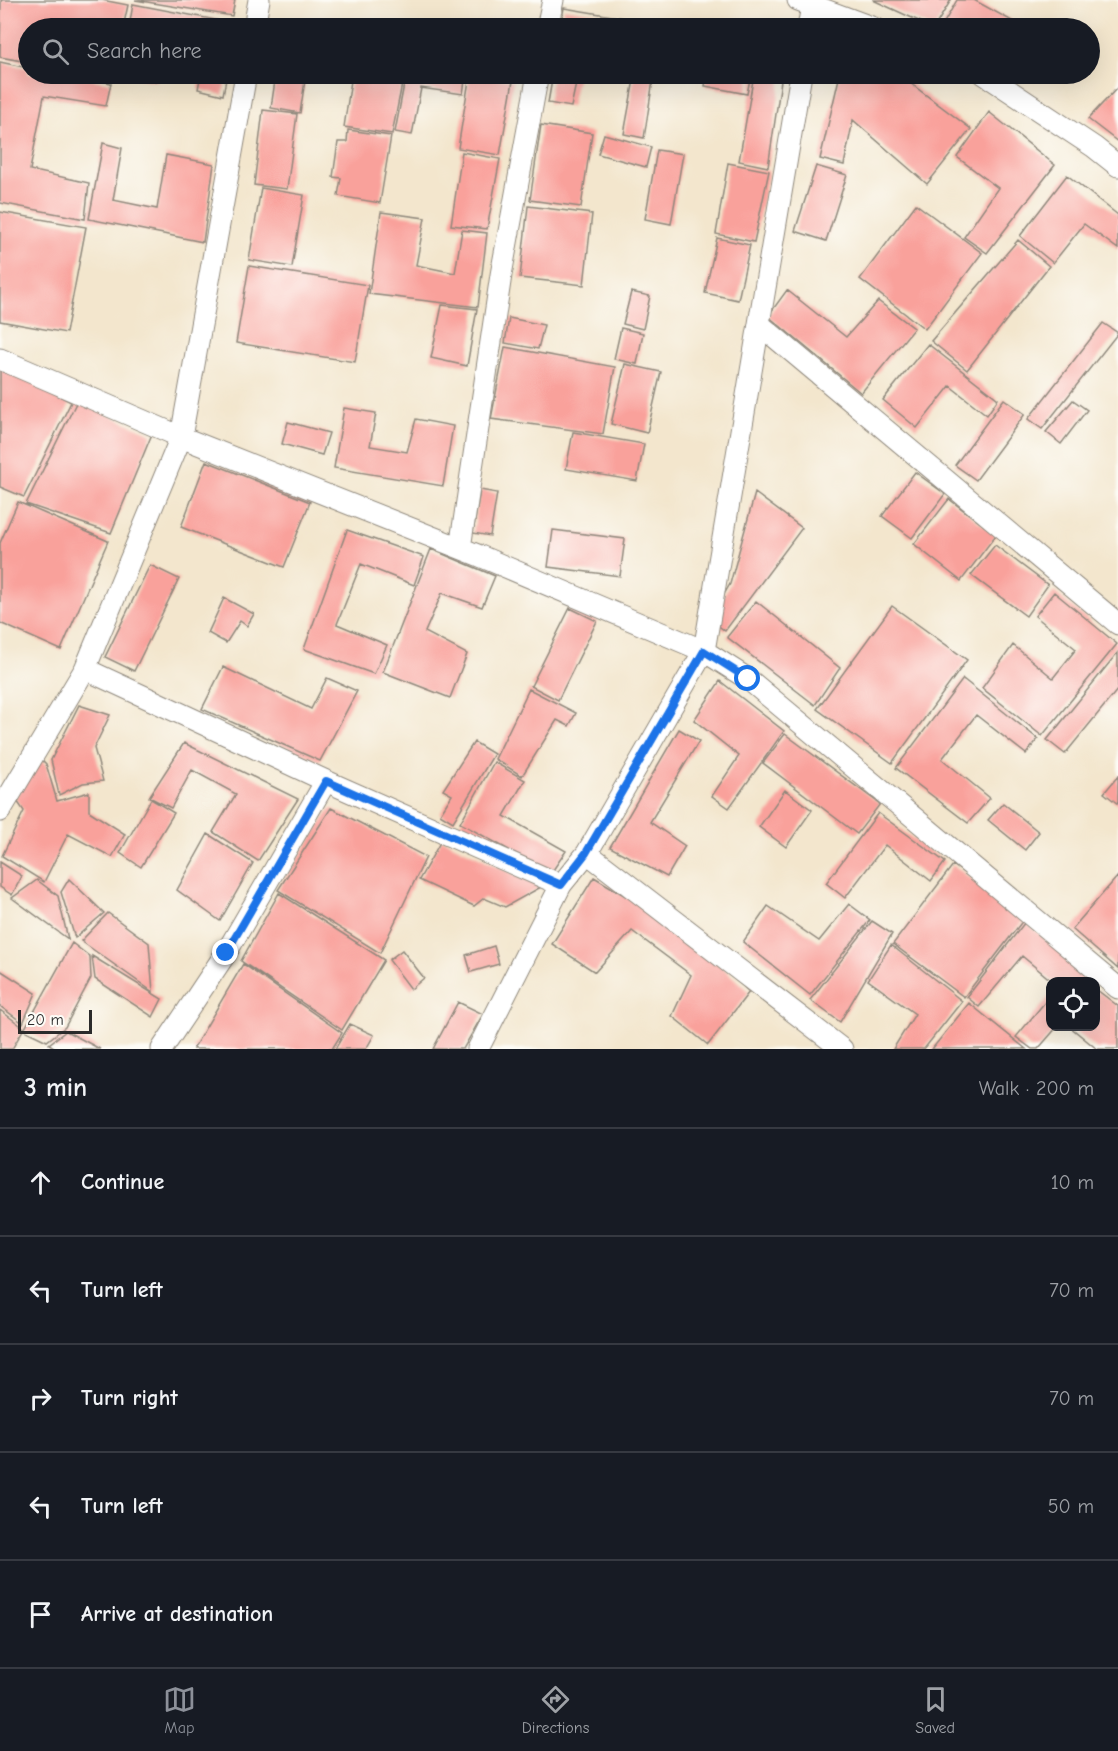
<!DOCTYPE html>
<html lang="en">
<head>
<meta charset="utf-8">
<style>
	body { margin:0; font-family:"Comic Neue",sans-serif; background:#20242c; color:#f1f3f6 }
	.controls { position:absolute; right:18px; bottom:18px; display:grid; overflow:hidden; border-radius:12px; box-shadow:0 6px 24px #0002 }
	.controls button { width:54px; height:54px; display:grid; place-items:center; padding:0; border:0; border-bottom:2px solid #363941; background:#171b24; color:#f1f3f6; font:30px sans-serif }
	.scale { position:absolute; left:18px; bottom:15px; width:74px; box-sizing:border-box; padding-left:6px; border:3px solid #2b2b2b; border-top:0; font-size:16px; line-height:21px; white-space:nowrap; color:#2b2b2b; -webkit-text-stroke:4px #fdfcf7; paint-order:stroke }
	.stop { position:absolute; width:18px; height:18px; margin:-14px; border:4px solid #1a73e8; border-radius:50%; background:#fff }
	.stop.end { background:#1a73e8; border-color:#fff; box-shadow:0 2px 6px #0008 }
	.list { margin:0; padding:0; list-style:none }
	h2 { display:flex; justify-content:space-between; align-items:center; height:78px; margin:0; padding:0 24px; font-size:26px }
	h2 small { font-size:20px; font-weight:400; color:#9ea1a6 }
	.list li { display:grid; grid-template-columns:39px 1fr auto; gap:18px; align-items:center; box-sizing:border-box; height:108px; padding:0 24px; border-top:2px solid #363941 }
	.list b { display:block; font-size:22px; white-space:nowrap }
	.list em { font-size:20px; font-style:normal; color:#9ea1a6 }
	.icon { flex:none; width:33px; height:33px; fill:none; stroke:currentColor; stroke-width:2; stroke-linecap:round; stroke-linejoin:round }
	.map { position:relative; flex:none; width:1118px; height:1049px; overflow:hidden }
	.search { position:absolute; background:#171b24; box-shadow:0 6px 24px #0002; left:18px; right:18px; top:18px; height:66px; display:flex; align-items:center; gap:15px; box-sizing:border-box; padding:0 21px; border-radius:33px; color:#9ea1a6; font-size:22px }
	.sheet { height:618px; background:#171b24 }
	nav { display:flex; justify-content:space-around; align-items:center; box-sizing:border-box; height:84px; border-top:2px solid #363941; background:#171b24; font-size:16px; color:#9ea1a6 }
	nav a { display:grid; justify-items:center; gap:3px }
	nav .on { color:#8c9099 }
	.map>svg:first-child { display:block }
	.building { fill:#f9a19b }
	.lines { fill:none; stroke-linecap:round; stroke-linejoin:round }
	.street-casing { stroke:#8f887c; stroke-width:23 }
	.street { stroke:#fff; stroke-width:21 }
	.route { stroke:#1a73e8; stroke-width:8 }
</style>
</head>
<body>
<div class="map">
<svg width="1118" height="1049" viewBox="0 0 1118 1049">
	<rect width="100%" height="100%" fill="#fdfcf7"/>
	<filter id="ink" filterUnits="userSpaceOnUse"><feTurbulence type="fractalNoise" baseFrequency=".0167" numOctaves="2"/><feDisplacementMap in="SourceGraphic" scale="12" xChannelSelector="R" yChannelSelector="G"/><feConvolveMatrix kernelMatrix="1 2 1 2 8 2 1 2 1" color-interpolation-filters="sRGB"/></filter>
	<filter id="wash" filterUnits="userSpaceOnUse"><feTurbulence type="fractalNoise" baseFrequency=".008" numOctaves="4" result="noise"/><feDisplacementMap in="SourceGraphic" scale="24" xChannelSelector="R" yChannelSelector="G"/><feGaussianBlur stdDeviation="1.35" result="paint"/><feColorMatrix in="noise" values="0 0 0 0 0 0 0 0 0 0 0 0 0 0 0 0 0 1.4 0 .05"/><feComposite in="paint" operator="in"/></filter>
	<g filter="url(#wash)">
		<rect width="100%" height="100%" fill="#f3e6cd"/>
		<g id="blocks">
			<path class="building" d="M1,0H102L128,5L123,28H28V62L0,57Z
				M135,0H235L232,16Z
				M873,0H951L934,28Z
				M957,0H974L1025,28H941Z
				M133,4L237,24L236,28H129Z
				M564,8L637,20L635,28H560Z
				M0,62L28,68V74H60L111,83L106,106L44,96L30,170L89,183L85,219L0,203Z
				M116,74H157L156,81Z
				M201,74H227L223,95L198,89Z
				M276,74H306L300,113L271,108Z
				M352,74H404L392,134L344,127Z
				M406,74H466L463,94L421,88L412,135L395,132Z
				M470,74L513,81L500,155L458,148Z
				M553,74H578L571,107L548,103Z
				M635,74H654L644,138L624,134Z
				M707,74H751L747,94L705,86Z
				M754,74H782L768,167L739,161Z
				M840,74H898L971,129L927,184L853,120L844,165L820,159Z
				M1118,87V142L1088,119Z
				M263,110L297,114L287,189L254,185Z
				M989,112L1055,165L987,253L964,237L998,188L957,157Z
				M541,125L592,133L581,207L530,200Z
				M348,130L391,136L380,203L338,196L341,178L333,177L338,142H347Z
				M604,134L651,147L646,167L598,154Z
				M103,143L122,148L113,200L157,209L166,155L214,164L203,242L89,219Z
				M657,150L683,154L671,224L645,219Z
				M462,152L500,159L487,229L451,225Z
				M728,163L769,171L754,242L716,234Z
				M816,166L847,175L826,241L795,231Z
				M1067,175L1118,215V249L1084,224L1053,263L1020,236Z
				M261,188L304,195L292,267L249,260Z
				M916,204L982,253L925,329L860,279Z
				M528,206L592,214L584,285L520,278Z
				M0,212L86,227L66,333L0,321Z
				M381,212L425,218L416,265L455,273L462,230L487,233L478,307L369,294Z
				M717,238L750,245L738,300L705,293Z
				M1018,240L1049,266L967,370L931,341Z
				M249,266L368,285L355,362L236,343Z
				M787,290L846,337L878,301L914,328L861,393L768,316Z
				M631,292L650,296L643,329L623,324Z
				M442,305L477,309L467,366L431,358Z
				M509,318L544,325L538,349L505,343Z
				M1103,323L1118,333L1042,429L1028,419Z
				M621,328L643,333L637,364L614,359Z
				M928,344L998,399L987,415L950,386L917,428L883,400Z
				M505,347L615,367L603,434L491,419Z
				M625,364L661,372L647,433L611,424Z
				M0,366L71,402L24,497L0,487Z
				M1004,399L1025,414L976,480L955,465Z
				M1073,400L1087,410L1061,444L1046,432Z
				M77,401L152,434L111,533L26,504Z
				M344,408L376,413L370,446L407,452L416,419L453,426L443,486L334,468Z
				M288,422L329,433L322,455L282,444Z
				M573,432L644,444L637,481L566,469Z
				M206,461L310,502L284,567L181,527Z
				M915,472L945,494L912,538L882,516Z
				M480,490L497,493L490,536L473,533Z
				M755,493L802,528L725,631L710,619L730,584Z
				M949,499L996,535L961,581L914,544Z
				M18,502L108,541L61,650L0,623V543Z
				M347,530L424,557L414,585L361,564L337,624L387,645L374,674L304,649Z
				M553,530L625,539L620,576L548,567Z
				M995,545L1048,585L1026,616L971,575Z
				M431,549L495,576L482,607L442,593L425,632L467,654L450,698L383,672Z
				M150,565L179,579L134,671L105,657Z
				M1054,592L1117,644L1042,736L982,688L1013,645L1053,678L1076,649L1035,616Z
				M224,598L254,614L247,626L240,621L226,643L208,633Z
				M756,601L840,668L815,705L727,637Z
				M892,606L967,660L892,763L817,709Z
				M570,608L597,621L558,700L531,686Z
				M1118,652V689L1065,754L1047,740Z
				M223,667L311,709L327,678L357,691L320,761L202,709Z
				M963,679L1038,739L1026,754L976,715L942,759L990,798L968,823L896,768Z
				M720,681L784,731L729,808L712,796L739,756L694,720Z
				M529,689L576,713L569,726L557,720L522,776L495,759Z
				M79,705L110,715L94,748L103,781L83,783L59,795L51,760Z
				M679,729L699,741L650,822L685,846L667,877L610,847Z
				M785,734L880,804L857,834L763,763Z
				M474,742L494,754L453,822L440,814L452,795L443,790Z
				M184,743L298,799L258,861L213,832L236,794L192,770L171,808L149,797Z
				M38,756L46,764L57,801L89,792V811L125,834L112,857L68,834L44,882L2,856L24,811L15,798Z
				M494,762L525,780L504,816L566,851L551,873L460,823Z
				M1118,776V804L1104,793Z
				M785,790L812,810L786,847L759,827Z
				M151,799L174,813L141,867L120,853Z
				M1003,803L1039,832L1025,850L988,820Z
				M331,808L426,857L380,953L278,890Z
				M878,813L945,862L931,881L885,845L845,898L826,883Z
				M208,834L253,863L220,921L177,890Z
				M442,839L541,887L505,907L484,898L474,906L419,880Z
				M0,862L22,876L12,895L0,887Z
				M953,865L1024,919L964,997L893,944Z
				M1118,876V969L1072,929Z
				M594,877L649,910L718,963L749,992L708,1045L672,1016L691,975L632,931L595,972L552,944Z
				M69,879L104,913L75,938L61,892Z
				M37,880L58,896L68,939L12,898Z
				M279,893L384,960L342,1030L241,961Z
				M849,904L870,920L810,995L743,942L768,906L819,941Z
				M108,913L149,943L153,992L81,941Z
				M872,921L892,934L840,1022L810,1000Z
				M1025,922L1097,981H1052L1022,956L979,1007L967,997Z
				M72,943L90,957L91,978L65,1027L47,1041L24,1030Z
				M891,945L962,1001L924,1049H893L915,1014L868,980Z
				M494,946L499,964L471,972L466,955Z
				M402,950L424,978L411,989L389,960Z
				M92,956L162,999L153,1017L95,979Z
				M243,964L342,1033L332,1049H193Z
				M0,970L36,993L23,1023L0,1006Z
				M1097,990L1118,1006V1049H1097L1069,1026H1096Z
				M1050,996V1026H1058L1038,1049H1032L1016,1037Z
				M458,1002L483,1014L463,1049H433Z
				M969,1003L1026,1049H932Z
				M0,1010L24,1028L12,1049H0Z
				M350,1024L374,1035L366,1049H335Z
				M66,1031L100,1049H57L49,1044Z"/>
		</g>
	</g>
	<g filter="url(#ink)">
		<use href="#blocks" fill-opacity="0" stroke="#8f887c" stroke-width="1.5"/>
		<g class="lines">
			<defs>
				<path id="street" d="M798,0L874,28
					M254,28L259,0
					M547,28L553,0
					M808,28L813,0
					M984,74L1094,147L1118,166
					M759,324L1118,624
					M0,359L181,437L480,556L704,651L748,679L1118,988
					M460,548L501,275L538,74
					M85,669L326,781L561,885
					M0,811L85,669L181,437L246,74
					M587,853L842,1049
					M162,1049L226,953L326,781
					M478,1049L561,885L587,853L704,651L801,74"/>
			</defs>
			<use href="#street" class="street-casing"/>
			<use href="#street" class="street"/>
		</g>
	</g>
	<g class="lines" filter="url(#ink)">
		<path class="route" d="M226,953L326,781L561,885L586,853L704,651L748,679"/>
	</g>
</svg>
<div class="controls">
<button><svg class="icon" aria-label="locate" viewBox="0 0 24 24"><circle cx="12" cy="12" r="6"/><path d="M12 2v4M12 18v4M2 12h4M18 12h4"/></svg></button>
</div>
<div class="scale">20 m</div>
<div class="stop" style="left:748px;top:679px"></div>
<div class="stop end" style="left:226px;top:953px"></div>
<div class="search"><svg class="icon" aria-label="search" viewBox="0 0 24 24"><circle cx="10" cy="10" r="6"/><path d="M15 15l6 6"/></svg>Search here</div>
</div>
<section class="sheet">
<h2>3 min<small>Walk · 200 m</small></h2>
<ul class="list">
<li><svg class="icon" aria-label="ahead" viewBox="0 0 24 24"><path d="M12 20V5M6 11l6-6 6 6"/></svg><div><b>Continue</b></div><em>10 m</em></li>
<li><svg class="icon" aria-label="left" viewBox="0 0 24 24"><path d="M17 20v-9H6M10 6l-5 5 5 5"/></svg><div><b>Turn left</b></div><em>70 m</em></li>
<li><svg class="icon" aria-label="right" viewBox="0 0 24 24"><path d="M7 20v-9h11M14 6l5 5-5 5"/></svg><div><b>Turn right</b></div><em>70 m</em></li>
<li><svg class="icon" aria-label="left" viewBox="0 0 24 24"><path d="M17 20v-9H6M10 6l-5 5 5 5"/></svg><div><b>Turn left</b></div><em>50 m</em></li>
<li><svg class="icon" aria-label="arrive" viewBox="0 0 24 24"><path d="M6 21V4h12l-3 4 3 4H6"/></svg><div><b>Arrive at destination</b></div></li>
</ul>
</section>
<nav>
<a class="on"><svg class="icon" aria-label="map" viewBox="0 0 24 24"><path d="M3 6l6-2 6 2 6-2v14l-6 2-6-2-6 2zM9 4v14M15 6v14"/></svg>Map</a>
<a><svg class="icon" aria-label="directions" viewBox="0 0 24 24"><path d="M12 3l9 9-9 9-9-9zM9 14v-3h6M13 9l2 2-2 2"/></svg>Directions</a>
<a><svg class="icon" aria-label="saved" viewBox="0 0 24 24"><path d="M7 4h10v16l-5-4-5 4z"/></svg>Saved</a>
</nav>
</body>
</html>
